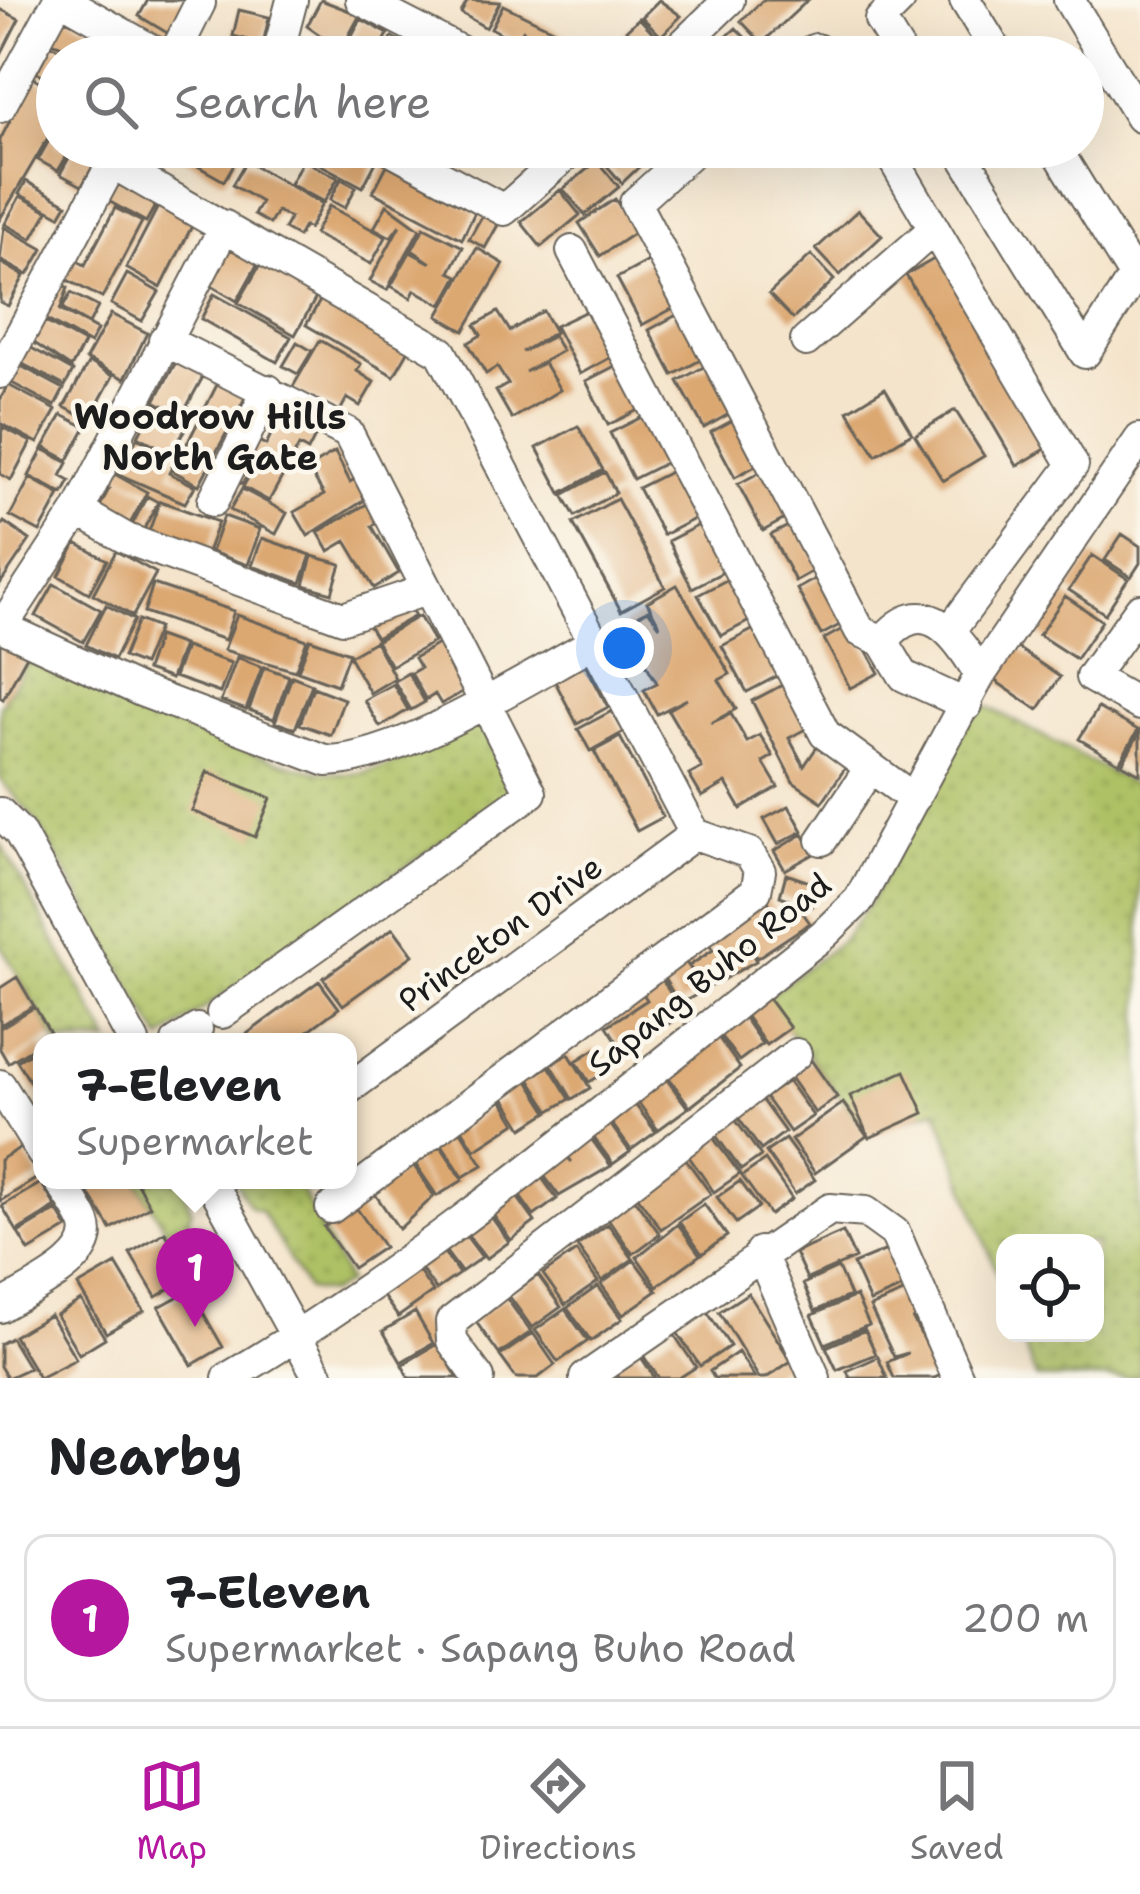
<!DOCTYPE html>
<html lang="en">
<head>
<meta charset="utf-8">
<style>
	body { margin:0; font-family:"Shantell Sans",sans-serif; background:#f2f2f2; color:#202124 }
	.controls { position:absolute; right:36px; bottom:36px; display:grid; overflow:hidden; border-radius:24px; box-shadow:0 12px 48px #0002 }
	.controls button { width:108px; height:108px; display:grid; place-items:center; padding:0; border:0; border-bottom:3px solid #e0e0e0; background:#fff; color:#202124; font:60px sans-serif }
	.you { position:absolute; left:624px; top:648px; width:42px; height:42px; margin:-30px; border:9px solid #fff; border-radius:50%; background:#1a73e8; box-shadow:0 0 0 18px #1a73e833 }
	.badge { display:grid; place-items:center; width:78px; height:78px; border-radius:50%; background:#b5179e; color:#fff; font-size:39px; font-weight:700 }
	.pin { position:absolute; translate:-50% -99px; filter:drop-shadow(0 3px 6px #0008) }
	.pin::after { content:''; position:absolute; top:63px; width:42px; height:36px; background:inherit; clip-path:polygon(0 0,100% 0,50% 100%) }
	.popup { position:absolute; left:33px; top:1033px; width:324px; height:156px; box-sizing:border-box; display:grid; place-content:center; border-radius:24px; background:#fff; filter:drop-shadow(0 3px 9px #0005); font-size:39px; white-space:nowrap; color:#757577 }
	.popup b { font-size:45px; color:#202124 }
	.popup::after { content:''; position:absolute; left:50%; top:100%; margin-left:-24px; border:24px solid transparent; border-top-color:#fff }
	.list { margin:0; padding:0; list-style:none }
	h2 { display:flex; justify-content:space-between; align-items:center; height:156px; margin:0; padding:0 48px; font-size:51px }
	h2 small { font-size:39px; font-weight:400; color:#757577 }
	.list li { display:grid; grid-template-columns:78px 1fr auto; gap:36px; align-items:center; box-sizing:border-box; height:168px; margin:0 24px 24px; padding:0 24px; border:3px solid #e0e0e0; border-radius:24px }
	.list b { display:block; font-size:45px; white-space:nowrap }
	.list p { margin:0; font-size:39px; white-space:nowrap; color:#757577 }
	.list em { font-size:39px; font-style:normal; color:#757577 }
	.icon { flex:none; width:66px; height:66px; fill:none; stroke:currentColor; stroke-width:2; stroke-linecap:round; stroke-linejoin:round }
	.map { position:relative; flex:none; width:1140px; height:1378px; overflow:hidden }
	.search { position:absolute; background:#fff; box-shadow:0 12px 48px #0002; left:36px; right:36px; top:36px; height:132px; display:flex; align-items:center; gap:30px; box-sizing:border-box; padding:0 42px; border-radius:66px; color:#757577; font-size:45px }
	.sheet { height:348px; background:#fff }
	nav { display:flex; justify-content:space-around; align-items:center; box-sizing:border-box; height:168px; border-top:3px solid #e0e0e0; background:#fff; font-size:33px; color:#757577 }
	nav a { display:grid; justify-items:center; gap:6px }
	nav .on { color:#b5179e }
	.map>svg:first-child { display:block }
	.grass { fill:url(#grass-dots); stroke:#656e40; stroke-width:3 }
	.building { fill:#dca872 }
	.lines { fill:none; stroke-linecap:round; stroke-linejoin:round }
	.minor-casing { stroke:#686259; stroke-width:34 }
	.minor { stroke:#fff; stroke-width:30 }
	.labels { text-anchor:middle; stroke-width:9; stroke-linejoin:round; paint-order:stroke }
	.street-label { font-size:33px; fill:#1c1c1c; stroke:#fbf7ec }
	.neighbourhood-label { font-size:36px; font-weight:bold; fill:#1c1c1c; stroke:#fbf7ec }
</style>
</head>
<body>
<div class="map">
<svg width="1140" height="1378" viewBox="0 0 1140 1378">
	<defs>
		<pattern id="grass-dots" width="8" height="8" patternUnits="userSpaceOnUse" patternTransform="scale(3)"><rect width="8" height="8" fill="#aec165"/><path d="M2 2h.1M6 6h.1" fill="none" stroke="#95a557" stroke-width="1.8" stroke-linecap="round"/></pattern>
	</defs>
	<rect width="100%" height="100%" fill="#fbf7ec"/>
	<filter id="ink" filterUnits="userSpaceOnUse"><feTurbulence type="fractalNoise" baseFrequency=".00833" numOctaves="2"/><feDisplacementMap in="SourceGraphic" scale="24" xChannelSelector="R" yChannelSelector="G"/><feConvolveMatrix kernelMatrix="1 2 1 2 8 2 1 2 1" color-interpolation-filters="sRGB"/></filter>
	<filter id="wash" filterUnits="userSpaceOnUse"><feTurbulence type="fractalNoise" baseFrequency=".004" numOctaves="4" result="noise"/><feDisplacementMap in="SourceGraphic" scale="48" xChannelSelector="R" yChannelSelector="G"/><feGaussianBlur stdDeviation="2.7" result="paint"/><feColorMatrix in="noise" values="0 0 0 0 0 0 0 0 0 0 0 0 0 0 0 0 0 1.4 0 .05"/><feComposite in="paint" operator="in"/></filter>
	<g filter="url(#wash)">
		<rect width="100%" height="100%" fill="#f4e4cb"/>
		<path class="grass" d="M29,661C101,690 292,785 361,773C400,766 443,736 479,719L515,790L161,1039L38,823L0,779V706Z
			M979,702L1140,788V1378H1036L1019,1333H1095V1243H1005V1295L937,1109L869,1133L764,999L843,940L871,901Z
			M0,844L4,849L110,1042H57L0,944Z
			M137,1180H182L191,1211L180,1255Z
			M235,1180H296L348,1282L329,1293L307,1290L261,1211L250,1207Z"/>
		<g id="blocks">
			<path class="building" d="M148,0H189L169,34L139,16Z
				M321,0L360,15L341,50L307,26Z
				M468,0L500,2L486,28L461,13Z
				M659,0L681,16L661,36L642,17Z
				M763,0H808L762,43L741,21Z
				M503,5L583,44L577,57H542L516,45L524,29L516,42L491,28Z
				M0,9L19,19L0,56Z
				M239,10L269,17L263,44L233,36Z
				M66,15L101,34L88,57L52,42Z
				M639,18L658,38L640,56L620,36Z
				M361,19L388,34L376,57L349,42Z
				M736,28L760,53L705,57Z
				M392,37L417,51L414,57H381Z
				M51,45L73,57H57V83L37,72Z
				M32,77L57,91V120L53,127L42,121L53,129L0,219V140Z
				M52,135L57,147H72L58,171L38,160Z
				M75,147L98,157L82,186L60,174Z
				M164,147H220L238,157L224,181Z
				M287,147H348L376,162L363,187Z
				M612,147H660L622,183L600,158Z
				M303,160L338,178L324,202L290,184Z
				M246,161L322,204L309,229L304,226L298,237L284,229L290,218L277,211L270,224L254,215L261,202L232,185Z
				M597,161L619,187L585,215L563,189Z
				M387,165L475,212L462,239L373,192Z
				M117,172L160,197L146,222L103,198Z
				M341,179L356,187L345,208L330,200Z
				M26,181L67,204L60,216L19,194Z
				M560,190L580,215L541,247L521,222Z
				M20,196L48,211L32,239L5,224Z
				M163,197L197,216L161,288L126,268Z
				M615,199L636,232L600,256L579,223Z
				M387,205L420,229L387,290L370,281L400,225L391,237L374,228Z
				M329,206L386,237L371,264L314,234Z
				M115,208L142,222L102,298L60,276L70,257L85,265Z
				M858,210L882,236L840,275L816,249Z
				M483,214L499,223L485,248L469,239Z
				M4,227L43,249L28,275L0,260Z
				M424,227L463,247L450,272L458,276L442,305L415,290L411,298L391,286L410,252L431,263L412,250Z
				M224,244L258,263L237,301L203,281Z
				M477,248L504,264L464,331L438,316Z
				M943,254L1054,444L1017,466L906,275Z
				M266,255L322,287L295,335L238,303Z
				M811,255L834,280L793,319L769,294Z
				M656,257L681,304L642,325L617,278Z
				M0,262L24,276L8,306L0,302Z
				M127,274L159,292L142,321L111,304Z
				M56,281L68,288L60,310L97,330L90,344L38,315Z
				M71,293L98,307L89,324L62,309Z
				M214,294L291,337L277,362L201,319Z
				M321,299L409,350L394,376L306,325Z
				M593,308L617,354L580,374L555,326Z
				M543,311L555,332L522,352L553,336L562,351L525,372L544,363L560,390L512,419L496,391L508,384L497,367L486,374L468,343L481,335L475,325L498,312L510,331Z
				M682,312L706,357L673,375L649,330Z
				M111,314L147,333L125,379L86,359Z
				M38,318L84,343L71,368L27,338Z
				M320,340L361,364L357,371L374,382L360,406L347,398L340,411L291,390Z
				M297,342L312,351L298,374L283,366Z
				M26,345L73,371L65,386L17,361Z
				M178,358L205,373L181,417L189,421L172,454L138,436L155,403L168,408L155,401Z
				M89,362L113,376L89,420L64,407Z
				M711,363L736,410L704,428L678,381Z
				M619,364L642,408L608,425L586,381Z
				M19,365L64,389L55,406L10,382Z
				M220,379L247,394L199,485L173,471Z
				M8,385L56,410L38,443L0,423V400Z
				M885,388L912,433L876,455L848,411Z
				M284,407L320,427L308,451L299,446L269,501L243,487L258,460L242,484L230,477L253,438L266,445Z
				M955,410L984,456L943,481L915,435Z
				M62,415L86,427L68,460L44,447Z
				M644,416L667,462L633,479L610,433Z
				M739,417L763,462L735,477L711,432Z
				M578,426L603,470L561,493L537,448Z
				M2,427L31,442L11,480L0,474Z
				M137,438L176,459L169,473L195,486L185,503L118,474Z
				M43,449L68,463L61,476L70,481L63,494L29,476Z
				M335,452L350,482L360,476L371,496L308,536L294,512L324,495L308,468Z
				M768,468L792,515L763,531L738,484Z
				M674,470L698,517L663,535L638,488Z
				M109,471L147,492L129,526L98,510L109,489L101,485Z
				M605,472L616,493L575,516L563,495Z
				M30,478L60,495L40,532L10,516Z
				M242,489L287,513L276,534L230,510Z
				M147,496L158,502L142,533L131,527Z
				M617,499L665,587L621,611L573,523Z
				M160,501L218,522L206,555L148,534Z
				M372,501L383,520L372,526L399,573L374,588L346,541L329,551L318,532Z
				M224,516L260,529L248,565L211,552Z
				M4,522L30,540L0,584V528Z
				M796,522L820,567L795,581L771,535Z
				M701,524L725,571L692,588L668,541Z
				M1122,534L1140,546V563L1131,577L1105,560Z
				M262,538L311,555L301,583L252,566Z
				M76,543L107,560L89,593L59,576Z
				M116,551L156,573L133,616L93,594Z
				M1092,555L1128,579L1105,614L1069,590Z
				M312,556L341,564L332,593L304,585Z
				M824,574L849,620L821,635L797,589Z
				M732,577L755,618L721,636L698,595Z
				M54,584L101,610L83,642L36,616Z
				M153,584L234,611L225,640L144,612Z
				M677,585L730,674L719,680L736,709L711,723L731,714L747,742L760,735L773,756L763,762L778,787L741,809L726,783L702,797L689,775L702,768L668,710L687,699L657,714L644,690L657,683L623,625L648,610L660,626L647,602Z
				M1065,596L1102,621L1076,659L1039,635Z
				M407,602L415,616L376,638L368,625Z
				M106,605L134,620L114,659L86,645Z
				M237,615L307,640L295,671L224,650Z
				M419,616L434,642L391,666L376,641Z
				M138,620L158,628L143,665L123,657Z
				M852,624L879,673L850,688L824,639Z
				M758,627L783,673L747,692L722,646Z
				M0,636L29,652L3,699L0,697Z
				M158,636L183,645L171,679L146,670Z
				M310,639L349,653L337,685L298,671Z
				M445,640L471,687L441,704L435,694L426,700L411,673L420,668L414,658Z
				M375,641L395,678L370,693L349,656Z
				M185,647L231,663L220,693L174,677Z
				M1016,647L1060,677L1038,710L994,680Z
				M237,657L262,667L246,710L221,701Z
				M582,658L608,707L577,724L551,674Z
				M264,667L289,676L274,719L249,710Z
				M408,673L425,702L411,710L394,681Z
				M292,676L312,684L295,729L275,722Z
				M788,682L811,726L789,738L804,766L819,744L848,764L822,802L793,782L752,701Z
				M393,684L408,710L380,727L364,700Z
				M313,687L344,699L331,735L300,724Z
				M1098,708L1138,730L1119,763L1079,739Z
				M612,711L624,732L590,751L578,729Z
				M1140,732V774L1122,764Z
				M620,737L663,817L637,831L594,751Z
				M207,772L271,798L255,837L192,811Z
				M789,806L803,831L778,844L764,819Z
				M803,834L814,854L785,870L774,851Z
				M786,874L818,885L811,907L780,896Z
				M764,895L781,922L800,909L810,923L757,958L746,942L756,961L680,1004L660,972L682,957L699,981L689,966L713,950L705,938Z
				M393,928L413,955L343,1005L323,978Z
				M17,977L34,1006L0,1025V988Z
				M661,979L684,1014L624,1052L607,1026L647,1000L642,992Z
				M319,981L339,1008L293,1042H236Z
				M765,994L790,1028L766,1045L742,1011Z
				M35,1007L52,1036L8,1063L0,1049V1028Z
				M740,1012L762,1044L739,1061L716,1030Z
				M715,1033L740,1068L690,1107L665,1072Z
				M42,1046V1090L37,1093L17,1061Z
				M595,1049L608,1071L589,1082L576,1061Z
				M569,1054L590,1088L572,1099L551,1064Z
				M811,1060L837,1097L815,1113L789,1076Z
				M549,1066L570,1099L550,1111L529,1079Z
				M905,1071L924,1113L869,1138L850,1096Z
				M523,1073L548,1112L523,1128L498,1088Z
				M665,1077L688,1108L658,1130L636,1099Z
				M788,1081L813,1116L790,1132L765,1097Z
				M631,1099L656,1132L631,1150L607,1117Z
				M761,1099L785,1132L761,1150L737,1116Z
				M502,1100L516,1123L475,1150L462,1129Z
				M843,1103L867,1136L815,1173L791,1140Z
				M605,1117L630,1152L613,1164L588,1130Z
				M734,1118L761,1156L741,1170L714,1133Z
				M455,1122L483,1165L463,1177L436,1135Z
				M587,1133L611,1166L559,1196L539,1169L562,1152L572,1162L563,1151Z
				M434,1136L463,1180L437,1196L408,1153Z
				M712,1136L740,1174L714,1192L687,1154Z
				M785,1139L815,1180L795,1194L766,1152Z
				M21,1147L39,1177L0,1201V1160Z
				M682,1154L711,1194L661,1229L633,1190Z
				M765,1160L792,1199L770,1215L742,1176Z
				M412,1163L434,1196L399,1229L375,1194Z
				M537,1171L557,1199L534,1216L514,1188Z
				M108,1180H135L150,1206L111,1229L88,1192Z
				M740,1181L759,1207L736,1223L717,1197Z
				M41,1183L56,1207L17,1231L2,1206Z
				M513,1191L535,1222L511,1240L489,1209Z
				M634,1198L660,1234L633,1254L607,1217Z
				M704,1204L727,1236L702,1254L679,1222Z
				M355,1206L384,1247L353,1268L324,1227Z
				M57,1210L68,1228L29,1251L18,1233Z
				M487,1211L509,1242L486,1259L463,1229Z
				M608,1224L633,1259L602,1281L577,1246Z
				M678,1224L700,1255L657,1286L637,1257Z
				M461,1229L482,1257L461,1272L440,1244Z
				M165,1232L191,1276L156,1297L130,1253Z
				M843,1232L855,1258L807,1279L795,1253Z
				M438,1244L459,1274L436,1290L415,1261Z
				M889,1249L905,1287L870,1302L853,1264Z
				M576,1251L598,1282L565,1305L543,1274Z
				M634,1260L657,1291L623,1315L601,1284Z
				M412,1262L433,1292L398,1317L377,1288Z
				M116,1264L144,1311L106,1333L78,1286Z
				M838,1268L850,1296L815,1311L803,1284Z
				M538,1275L561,1307L532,1328L509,1296Z
				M598,1286L622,1319L591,1341L567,1308Z
				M190,1290L223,1347L192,1365L159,1307Z
				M908,1291L919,1317L913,1320L943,1374L934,1378H894L887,1362L908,1353L894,1357L870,1307Z
				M748,1293L791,1361L766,1378H759L719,1312Z
				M505,1296L531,1332L499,1354L474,1319Z
				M856,1296L869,1325L825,1344L812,1315Z
				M81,1300L105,1338L79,1354L56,1315Z
				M704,1307L730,1346L700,1366L674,1328Z
				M565,1309L588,1341L558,1362L535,1330Z
				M415,1312L433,1343L401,1362L383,1331Z
				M50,1315L76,1359L39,1378L14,1336Z
				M865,1330L876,1354L837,1370L826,1347Z
				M533,1333L555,1365L538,1378H516L500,1356Z
				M673,1333L696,1367L679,1378H659L642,1354Z
				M11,1338L29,1368L7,1378L0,1366V1344Z
				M437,1344L458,1378H409L402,1365Z
				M636,1350L655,1378H618L611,1367Z
				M738,1352L755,1378H714L710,1371Z
				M878,1357L887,1378H850L847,1371Z"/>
		</g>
	</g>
	<g filter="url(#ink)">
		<use href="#blocks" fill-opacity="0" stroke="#686259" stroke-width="3"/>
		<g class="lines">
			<defs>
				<path id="minor" d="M63,0L164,57
					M361,0L472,57
					M900,0L880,20L903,57
					M965,0L1000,57
					M1069,0L1140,117
					M173,57L200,3
					M277,57L292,0
					M670,57L729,0
					M798,57L816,49L833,57
					M0,107L58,0
					M387,147L504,210L575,147
					M697,147L635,203L860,631L883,641L904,676L967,705
					M886,147L1073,465L950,631
					M958,147L1085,353L1140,267
					M1055,147L1134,276
					M112,163L441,352L695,834L749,853L760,871L756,891L331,1208
					M572,251L825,734L914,799
					M164,340L348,433L531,793L222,1013
					M806,341L934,229
					M0,373L121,147
					M213,501L268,390
					M78,511L127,539L343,618L426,590
					M1140,609L1091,677L1140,705
					M0,626L141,691L327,761C401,759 523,681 591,644
					M2,627L78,511L225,226
					M883,641C925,589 957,636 980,675
					M0,813L19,832L134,1042
					M822,840L870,768
					M177,1042L197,1029
					M0,1085L42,1153
					M348,1089L695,834
					M210,1180L319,1378
					M760,1252L815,1378
					M0,1307C26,1290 99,1261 85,1223C79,1208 67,1193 59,1180
					M228,1378C440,1253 629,1087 823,935L859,900L980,675L1140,439
					M479,1378L452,1341L451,1322L796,1054
					M585,1378L830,1209L866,1212L895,1233L958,1378"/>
			</defs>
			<use href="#minor" class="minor-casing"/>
			<use href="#minor" class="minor"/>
		</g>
	</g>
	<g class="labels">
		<g class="street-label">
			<text transform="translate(500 933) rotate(-36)" y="12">Princeton Drive</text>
			<text transform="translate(709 974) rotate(-39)" y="12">Sapang Buho Road</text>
		</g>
		<g class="neighbourhood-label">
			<text x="210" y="429">Woodrow Hills<tspan x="210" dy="41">North Gate</tspan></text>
		</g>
	</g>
</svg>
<div class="controls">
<button><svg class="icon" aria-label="locate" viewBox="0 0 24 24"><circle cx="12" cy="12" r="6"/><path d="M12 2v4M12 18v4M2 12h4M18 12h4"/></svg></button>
</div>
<div class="you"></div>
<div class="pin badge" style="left:195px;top:1327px">1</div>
<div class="popup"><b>7-Eleven</b>Supermarket</div>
<div class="search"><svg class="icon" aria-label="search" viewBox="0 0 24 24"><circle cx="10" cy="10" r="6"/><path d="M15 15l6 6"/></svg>Search here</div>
</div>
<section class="sheet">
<h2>Nearby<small></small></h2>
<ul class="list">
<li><span class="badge">1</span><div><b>7-Eleven</b><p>Supermarket · Sapang Buho Road</p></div><em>200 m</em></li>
</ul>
</section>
<nav>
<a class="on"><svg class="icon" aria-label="map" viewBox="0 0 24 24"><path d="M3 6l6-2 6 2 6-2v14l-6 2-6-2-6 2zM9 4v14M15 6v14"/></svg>Map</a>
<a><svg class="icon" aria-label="directions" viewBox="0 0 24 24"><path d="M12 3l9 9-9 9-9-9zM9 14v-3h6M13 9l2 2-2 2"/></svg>Directions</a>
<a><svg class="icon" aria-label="saved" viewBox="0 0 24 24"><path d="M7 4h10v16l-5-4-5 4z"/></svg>Saved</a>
</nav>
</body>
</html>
